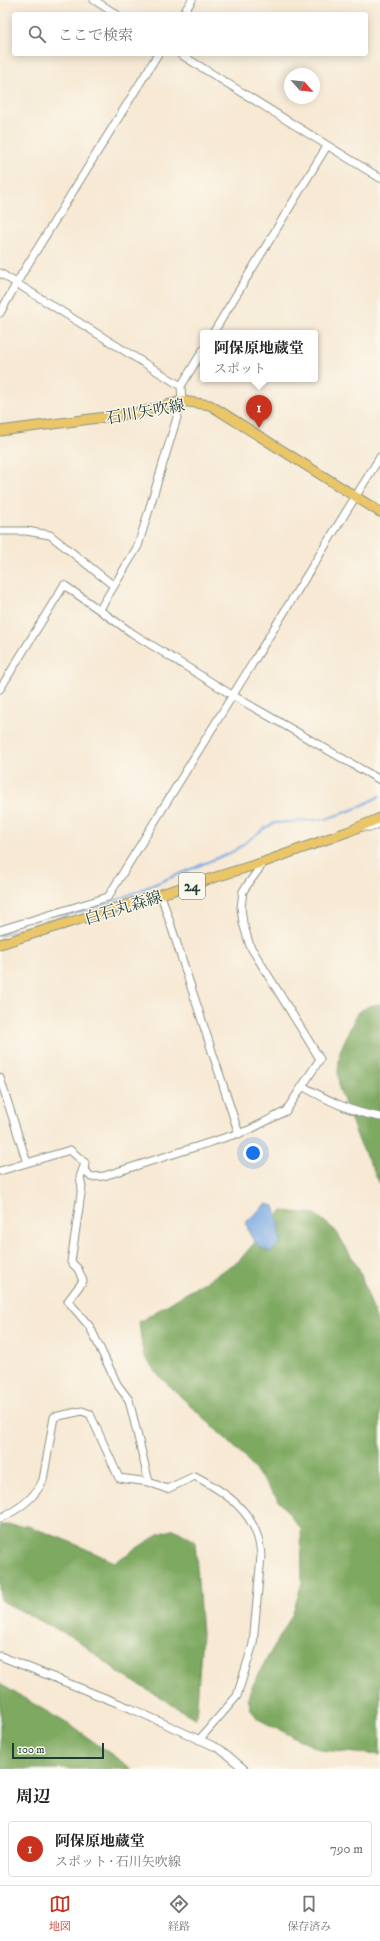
<!DOCTYPE html>
<html lang="ja">
<head>
<meta charset="utf-8">
<style>
	body { margin:0; font-family:"IM FELL DW Pica","Noto Serif JP",serif; background:#f2f2f2; color:#222 }
	.compass { position:absolute; left:284px; top:68px; width:36px; height:36px; border-radius:50%; background:#fff; box-shadow:0 2px 10px #0003; rotate:117deg }
	.scale { position:absolute; left:12px; bottom:10px; width:92px; box-sizing:border-box; padding-left:4px; border:2px solid #1f3d34; border-top:0; font-size:11px; line-height:14px; white-space:nowrap; color:#1f3d34; -webkit-text-stroke:3px #fbf7ec; paint-order:stroke }
	.you { position:absolute; left:253px; top:1153px; width:14px; height:14px; margin:-10px; border:3px solid #fff; border-radius:50%; background:#1a73e8; box-shadow:0 0 0 6px #1a73e833 }
	.badge { display:grid; place-items:center; width:26px; height:26px; border-radius:50%; background:#c8321e; color:#fff; font-size:13px; font-weight:700 }
	.pin { position:absolute; translate:-50% -33px; filter:drop-shadow(0 1px 2px #0008) }
	.pin::after { content:''; position:absolute; top:21px; width:14px; height:12px; background:inherit; clip-path:polygon(0 0,100% 0,50% 100%) }
	.popup { position:absolute; left:200px; top:330px; width:118px; height:52px; box-sizing:border-box; display:grid; place-content:center; border-radius:4px; background:#fff; filter:drop-shadow(0 1px 3px #0005); font-size:13px; white-space:nowrap; color:#767676 }
	.popup b { font-size:15px; color:#222 }
	.popup::after { content:''; position:absolute; left:50%; top:100%; margin-left:-8px; border:8px solid transparent; border-top-color:#fff }
	.list { margin:0; padding:0; list-style:none }
	h2 { display:flex; justify-content:space-between; align-items:center; height:52px; margin:0; padding:0 16px; font-size:17px }
	h2 small { font-size:13px; font-weight:400; color:#767676 }
	.list li { display:grid; grid-template-columns:26px 1fr auto; gap:12px; align-items:center; box-sizing:border-box; height:56px; margin:0 8px 8px; padding:0 8px; border:1px solid #e0e0e0; border-radius:4px }
	.list b { display:block; font-size:15px; white-space:nowrap }
	.list p { margin:0; font-size:13px; white-space:nowrap; color:#767676 }
	.list em { font-size:13px; font-style:normal; color:#767676 }
	.icon { flex:none; width:22px; height:22px; fill:none; stroke:currentColor; stroke-width:2; stroke-linecap:round; stroke-linejoin:round }
	.map { position:relative; flex:none; width:380px; height:1769px; overflow:hidden }
	.search { position:absolute; background:#fff; box-shadow:0 2px 10px #0003; left:12px; right:12px; top:12px; height:44px; display:flex; align-items:center; gap:10px; box-sizing:border-box; padding:0 14px; border-radius:4px; color:#767676; font-size:15px }
	.sheet { height:116px; background:#fff }
	nav { display:flex; justify-content:space-around; align-items:center; box-sizing:border-box; height:56px; border-top:1px solid #e0e0e0; background:#fff; font-size:11px; color:#767676 }
	nav a { display:grid; justify-items:center; gap:2px }
	nav .on { color:#c8321e }
	.map>svg:first-child { display:block }
	.forest { fill:#7ea961; stroke:#4e734a }
	.water { fill:#7aa9e4; stroke:#4c738c }
	.lines { fill:none; stroke-linecap:round; stroke-linejoin:round }
	.stream { stroke:#7aa9e4; stroke-width:2 }
	.minor-casing { stroke:#8b9384; stroke-width:9 }
	.major-casing { stroke:#8b9384; stroke-width:11 }
	.minor { stroke:#fff; stroke-width:7 }
	.major { stroke:#eac669; stroke-width:9 }
	.labels { text-anchor:middle; stroke-width:3; stroke-linejoin:round; paint-order:stroke }
	.shield { fill:#fbf7ec; stroke:#61756b; stroke-width:1 }
	.shield-label { font-size:15px; font-weight:bold; fill:#1f3d34 }
	.street-label { font-size:16px; fill:#1f3d34; stroke:#fbf7ec }
</style>
</head>
<body>
<div class="map">
<svg width="380" height="1769" viewBox="0 0 380 1769">
	<rect width="100%" height="100%" fill="#fbf7ec"/>
	<filter id="ink" filterUnits="userSpaceOnUse"><feTurbulence type="fractalNoise" baseFrequency=".025" numOctaves="2"/><feDisplacementMap in="SourceGraphic" scale="8" xChannelSelector="R" yChannelSelector="G"/><feConvolveMatrix kernelMatrix="1 2 1 2 8 2 1 2 1" color-interpolation-filters="sRGB"/></filter>
	<filter id="wash" filterUnits="userSpaceOnUse"><feTurbulence type="fractalNoise" baseFrequency=".012" numOctaves="4" result="noise"/><feDisplacementMap in="SourceGraphic" scale="16" xChannelSelector="R" yChannelSelector="G"/><feGaussianBlur stdDeviation="0.9" result="paint"/><feColorMatrix in="noise" values="0 0 0 0 0 0 0 0 0 0 0 0 0 0 0 0 0 1.4 0 .05"/><feComposite in="paint" operator="in"/></filter>
	<g filter="url(#wash)">
		<rect width="100%" height="100%" fill="#f7e9d4"/>
		<path class="forest" d="M380,1004V1184L359,1141L339,1088L338,1072L340,1051L357,1013L369,1006Z
			M281,1211L315,1214L336,1231L359,1269L380,1330V1755L320,1750L258,1719L251,1710L248,1697L257,1676L292,1615L302,1583L301,1529L244,1456L157,1374L143,1354L139,1322L239,1261Z
			M0,1525L28,1526L68,1541L115,1562L159,1534L174,1529L195,1541L202,1634L196,1719L121,1674L76,1639L0,1600Z
			M0,1684L73,1727L132,1769H0Z"/>
		<path class="water" d="M266,1204L274,1206L279,1223L281,1243L271,1252C258,1249 246,1234 247,1221Z"/>
		<g class="lines">
			<path class="stream" d="M0,935L112,902L234,851L265,828L275,823L326,819L357,808L380,796"/>
		</g>
	</g>
	<g filter="url(#ink)">
		<g class="lines">
			<defs>
				<path id="minor" d="M94,0L116,14
					M183,14L192,0
					M180,54L380,178
					M0,273L181,386
					M0,313L23,272L158,54
					M213,333L327,146
					M0,531H26L50,535L114,586
					M100,609L138,546L182,401L181,386L203,350
					M0,689L64,585L132,633L232,695L380,780
					M363,827H372L380,823
					M161,895L239,1134
					M0,930L108,897L380,457
					M0,1078L27,1163
					M302,1086C328,1100 350,1112 380,1117
					M85,1163L84,1169L91,1177L104,1176L249,1130L286,1111L320,1059L250,946L243,923L241,908L243,891L264,862
					M84,1166L80,1177L82,1187L71,1262L78,1269L83,1281L68,1301L90,1327L117,1384L129,1400L149,1482
					M0,1171L70,1150L85,1163
					M0,1518C18,1510 35,1498 43,1480L54,1417L82,1411L90,1414L119,1478L149,1482L167,1489L195,1476C229,1494 259,1515 261,1556L253,1644L237,1696L199,1740
					M0,1656L130,1708L220,1749L244,1769"/>
				<path id="major" d="M0,431L136,413L182,401L210,405L380,512
					M0,944L264,862L347,832L380,818"/>
			</defs>
			<use href="#minor" class="minor-casing"/>
			<use href="#major" class="major-casing"/>
			<use href="#minor" class="minor"/>
			<use href="#major" class="major"/>
		</g>
	</g>
	<g class="labels">
		<rect class="shield" x="179" y="873" width="26" height="26" rx="3"/>
		<g class="shield-label">
			<text x="192" y="891">24</text>
		</g>
		<g class="street-label">
			<text transform="translate(145 411) rotate(-10)" y="6">石川矢吹線</text>
			<text transform="translate(123 907) rotate(-17)" y="6">白石丸森線</text>
		</g>
	</g>
</svg>
<svg class="compass" viewBox="-18 -18 36 36"><path d="M0-13l5 13h-10z" fill="#e53935"/><path d="M0 13l5-13h-10z" fill="#767676"/></svg>
<div class="scale">100 m</div>
<div class="you"></div>
<div class="pin badge" style="left:259px;top:428px">1</div>
<div class="popup"><b>阿保原地蔵堂</b>スポット</div>
<div class="search"><svg class="icon" aria-label="search" viewBox="0 0 24 24"><circle cx="10" cy="10" r="6"/><path d="M15 15l6 6"/></svg>ここで検索</div>
</div>
<section class="sheet">
<h2>周辺<small></small></h2>
<ul class="list">
<li><span class="badge">1</span><div><b>阿保原地蔵堂</b><p>スポット · 石川矢吹線</p></div><em>790 m</em></li>
</ul>
</section>
<nav>
<a class="on"><svg class="icon" aria-label="map" viewBox="0 0 24 24"><path d="M3 6l6-2 6 2 6-2v14l-6 2-6-2-6 2zM9 4v14M15 6v14"/></svg>地図</a>
<a><svg class="icon" aria-label="directions" viewBox="0 0 24 24"><path d="M12 3l9 9-9 9-9-9zM9 14v-3h6M13 9l2 2-2 2"/></svg>経路</a>
<a><svg class="icon" aria-label="saved" viewBox="0 0 24 24"><path d="M7 4h10v16l-5-4-5 4z"/></svg>保存済み</a>
</nav>
</body>
</html>
